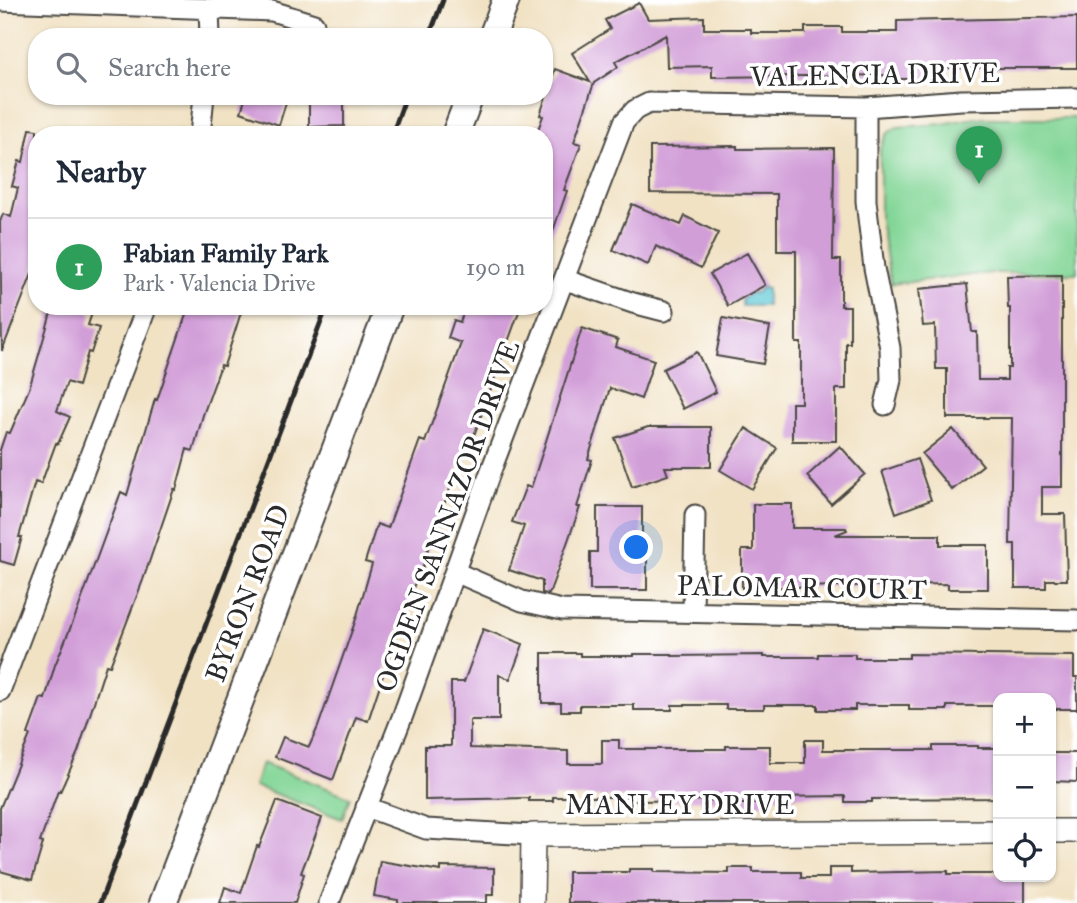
<!DOCTYPE html>
<html lang="en">
<head>
<meta charset="utf-8">
<style>
	body { margin:0; font-family:"IM FELL Great Primer",serif; background:#f2f2f3; color:#1f2937 }
	.controls { position:absolute; right:21px; bottom:21px; display:grid; overflow:hidden; border-radius:14px; box-shadow:0 2px 5px #0004 }
	.controls button { width:63px; height:63px; display:grid; place-items:center; padding:0; border:0; border-bottom:2px solid #e0e1e3; background:#fff; color:#1f2937; font:35px sans-serif }
	.you { position:absolute; left:637px; top:548px; width:24px; height:24px; margin:-18px; border:5px solid #fff; border-radius:50%; background:#1a73e8; box-shadow:0 0 0 10px #1a73e833 }
	.badge { display:grid; place-items:center; width:46px; height:46px; border-radius:50%; background:#c8321e; color:#fff; font-size:23px; font-weight:700 }
	.pin { position:absolute; translate:-50% -58px; filter:drop-shadow(0 2px 4px #0008) }
	.pin::after { content:''; position:absolute; top:37px; width:24px; height:21px; background:inherit; clip-path:polygon(0 0,100% 0,50% 100%) }
	.list { margin:0; padding:0; list-style:none }
	h2 { display:flex; justify-content:space-between; align-items:center; height:91px; margin:0; padding:0 28px; font-size:30px }
	h2 small { font-size:23px; font-weight:400; color:#747a83 }
	.list li { display:grid; grid-template-columns:46px 1fr auto; gap:21px; align-items:center; box-sizing:border-box; height:98px; padding:0 28px; border-top:2px solid #e0e1e3 }
	.list b { display:block; font-size:26px; white-space:nowrap }
	.list p { margin:0; font-size:23px; white-space:nowrap; color:#747a83 }
	.list em { font-size:23px; font-style:normal; color:#747a83 }
	.icon { flex:none; width:38px; height:38px; fill:none; stroke:currentColor; stroke-width:2; stroke-linecap:round; stroke-linejoin:round }
	.map { position:relative; flex:none; width:1077px; height:903px; overflow:hidden }
	.search { position:absolute; background:#fff; box-shadow:0 2px 5px #0004; left:28px; top:28px; width:525px; height:77px; display:flex; align-items:center; gap:18px; box-sizing:border-box; padding:0 24px; border-radius:28px; color:#747a83; font-size:26px }
	.panel { position:absolute; background:#fff; box-shadow:0 2px 5px #0004; left:28px; top:126px; width:525px; height:189px; border-radius:28px }
	.map>svg:first-child { display:block }
	.green { fill:#83d697; stroke:#578061; stroke-width:2 }
	.water { fill:#5bc7d5; stroke:#437980; stroke-width:2 }
	.building { fill:#d19ed8 }
	.lines { fill:none; stroke-linecap:round; stroke-linejoin:round }
	.minor-casing { stroke:#494642; stroke-width:23 }
	.tertiary-casing { stroke:#494642; stroke-width:26 }
	.secondary-casing { stroke:#494642; stroke-width:30 }
	.minor { stroke:#fff; stroke-width:19 }
	.tertiary { stroke:#fff; stroke-width:23 }
	.secondary { stroke:#fff; stroke-width:26 }
	.rail { stroke:#2b2b2b; stroke-width:5 }
	.labels { text-anchor:middle; stroke-width:7; stroke-linejoin:round; paint-order:stroke }
	.street-label { font-size:28px; fill:#2b2b2b; stroke:#fff }
</style>
</head>
<body>
<div class="map">
<svg width="1077" height="903" viewBox="0 0 1077 903">
	<rect width="100%" height="100%" fill="#fff"/>
	<filter id="ink" filterUnits="userSpaceOnUse"><feTurbulence type="fractalNoise" baseFrequency=".0143" numOctaves="2"/><feDisplacementMap in="SourceGraphic" scale="14" xChannelSelector="R" yChannelSelector="G"/><feConvolveMatrix kernelMatrix="1 2 1 2 8 2 1 2 1" color-interpolation-filters="sRGB"/></filter>
	<filter id="wash" filterUnits="userSpaceOnUse"><feTurbulence type="fractalNoise" baseFrequency=".00686" numOctaves="4" result="noise"/><feDisplacementMap in="SourceGraphic" scale="28" xChannelSelector="R" yChannelSelector="G"/><feGaussianBlur stdDeviation="1.57" result="paint"/><feColorMatrix in="noise" values="0 0 0 0 0 0 0 0 0 0 0 0 0 0 0 0 0 1.4 0 .05"/><feComposite in="paint" operator="in"/></filter>
	<g filter="url(#wash)">
		<rect width="100%" height="100%" fill="#f1e2c4"/>
		<path class="green" d="M974,118H1077V273H991L891,284L880,220V148L887,134L897,127L942,124Z
			M262,763L350,797L342,819L254,786Z"/>
		<path class="water" d="M762,287L767,289V306H742V299L750,293H756Z"/>
		<g id="blocks">
			<path class="building" d="M639,3L648,19L704,17V29H751V33H805V27H842V32H897V21L1077,17V68H935V79H897V75L712,77V66L667,67L666,35L615,62L618,67L594,83L574,142L581,144L564,190L567,191L546,251L544,250V135H536L543,116L540,115L555,69L590,82L572,53L610,29L605,20Z
				M246,96H288L279,125L241,112Z
				M309,96H344V126L309,127Z
				M30,129L37,130V261L2,351L0,222L3,214L11,217L18,188L12,186L19,161L23,162Z
				M737,146V149L834,148L833,260H841V306H850V343H846V389H836V441H792V403H801V343H796V251H777V194L650,193V147Z
				M632,204L681,225L685,216L718,233L701,268L656,246L648,265L613,250Z
				M747,253L765,285L728,306L710,274Z
				M1062,275V487H1042V514H1065L1067,580H1046V588H1015V544H1010L1012,418H947V369H936L935,325L923,326L919,289L967,284L972,332H977L978,380H1007V368H1010V308H1008L1007,276Z
				M53,306H72L92,313L88,325L99,328L91,353L88,352L78,386L67,382L57,411L70,417L58,444L56,443L41,484L35,482L19,537H22L14,565L0,561V450L6,432L10,433L29,389Z
				M189,306H243L224,366L221,365L203,415L193,451L187,449L176,490L174,489L143,580L110,666L106,665L78,752L60,792L58,791L40,842L43,843L32,880L0,871V808L30,735L28,734L41,698L45,699L55,665L77,612L121,492L127,495L155,399L157,400Z
				M466,306H521L469,449L466,448L432,535L419,579L416,578L403,625L400,624L368,721L356,717L333,780L275,757L283,737L309,747L318,727L356,619L372,564L365,562L377,524L388,528L420,440L425,442L461,343L448,338L454,320L460,322Z
				M723,318L770,327L763,364L716,356Z
				M582,328L618,340L616,347L654,360L641,399L610,388L588,459L592,460L577,507H580L549,594L542,593V581L509,570L524,526L512,522L526,486L531,488Z
				M697,352L716,392L683,409L663,369Z
				M648,427H711V467H665L668,475L632,487L615,438Z
				M746,428L777,448L752,489L720,470Z
				M953,429L983,465L952,490L922,454Z
				M840,446L865,474L831,504L807,476Z
				M917,459L931,500L896,513L882,471Z
				M753,504H792V528H846L847,530L835,535H940V545H988V589H948V584L742,588V550H753Z
				M597,507H642V552H647V590H590V552H597Z
				M483,629L523,644L510,679L499,675V720H470V748L568,751V764H602V740H619V749H726V746H770V763H805V740H823V750H933V746H978V748H998V798L872,799V802H845V796L770,797V804H741V800L626,801V797H553V801H529V798L425,800V746H451V682H464Z
				M542,653H580V656H634V654H672V656L764,655V657H818V654H855V658H909V654L1074,656V677H1077V709H1051V698H998V706H947V710H909V705H855V710H818V705H764V709H726V705H672V710H634V705H580V711H561V703H542Z
				M1051,753H1077V782L1051,781Z
				M277,801L322,818L301,873L304,874L295,903H220L225,887L241,893L257,846L259,847Z
				M380,861L441,871V867L494,868V895H487V903H398V900L374,896Z
				M729,868H753V872H801V878H829V868H851V873L948,871V874H998V877H1025V903H568V872H629V869H654V872L729,873Z"/>
		</g>
	</g>
	<g filter="url(#ink)">
		<use href="#blocks" fill-opacity="0" stroke="#494642" stroke-width="2"/>
		<g class="lines">
			<defs>
				<path id="minor" d="M0,1L272,11L314,24
					M209,9L210,37
					M866,107V201L874,268L890,348L891,380L885,405
					M200,135L204,96
					M566,280L633,303L664,311
					M455,572L522,601L562,610L1077,620
					M693,612L695,515
					M0,691L147,306
					M366,807L426,829L533,835
					M329,903L403,715L490,473L624,122L635,110L649,103L866,107L961,100L1077,98"/>
				<path id="tertiary" d="M1051,831H1077
					M532,903L533,835L998,832"/>
				<path id="secondary" d="M492,37L506,0
					M455,135L470,96
					M163,903L390,306"/>
			</defs>
			<use href="#minor" class="minor-casing"/>
			<use href="#tertiary" class="tertiary-casing"/>
			<use href="#secondary" class="secondary-casing"/>
			<use href="#minor" class="minor"/>
			<use href="#tertiary" class="tertiary"/>
			<use href="#secondary" class="secondary"/>
			<path class="rail" d="M429,37L443,0
				M392,135L406,96
				M100,903L327,306"/>
		</g>
	</g>
	<g class="labels">
		<g class="street-label">
			<text transform="translate(875 74) rotate(-1)" y="10">VALENCIA DRIVE</text>
			<text transform="translate(447 516) rotate(-70)" y="10">OGDEN SANNAZOR DRIVE</text>
			<text transform="translate(802 587) rotate(1)" y="10">PALOMAR COURT</text>
			<text transform="translate(247 593) rotate(-69)" y="10">BYRON ROAD</text>
			<text x="680" y="814">MANLEY DRIVE</text>
		</g>
	</g>
</svg>
<div class="controls">
<button>+</button>
<button>−</button>
<button><svg class="icon" aria-label="locate" viewBox="0 0 24 24"><circle cx="12" cy="12" r="6"/><path d="M12 2v4M12 18v4M2 12h4M18 12h4"/></svg></button>
</div>
<div class="you"></div>
<div class="pin badge" style="left:979px;top:184px;background:#2e9e5b">1</div>
<div class="search"><svg class="icon" aria-label="search" viewBox="0 0 24 24"><circle cx="10" cy="10" r="6"/><path d="M15 15l6 6"/></svg>Search here</div>
<section class="panel">
<h2>Nearby<small></small></h2>
<ul class="list">
<li><span class="badge" style="background:#2e9e5b">1</span><div><b>Fabian Family Park</b><p>Park · Valencia Drive</p></div><em>190 m</em></li>
</ul>
</section>
</div>
</body>
</html>
